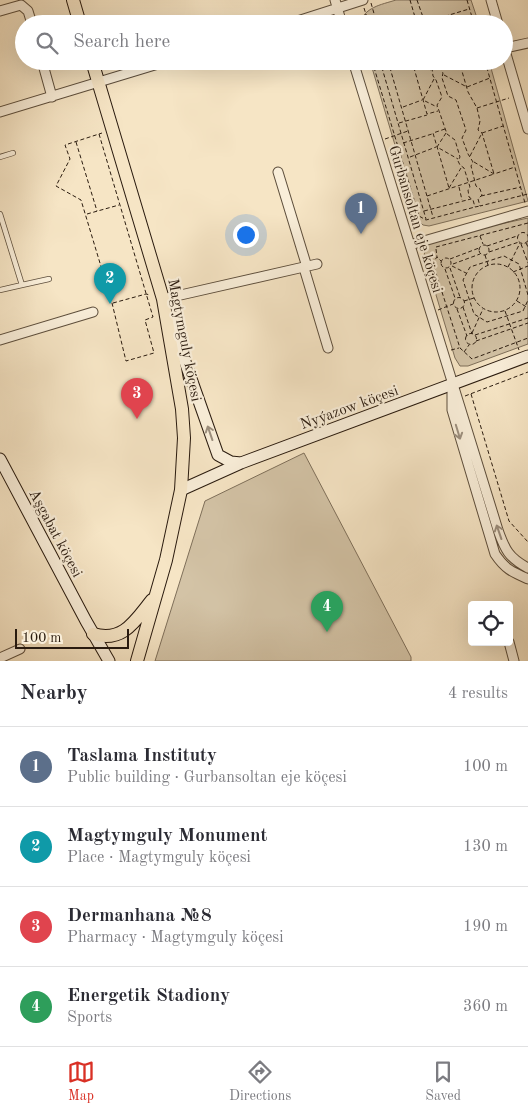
<!DOCTYPE html>
<html lang="en">
<head>
<meta charset="utf-8">
<style>
	body { margin:0; font-family:"Old Standard TT",serif; background:#f7f7f7; color:#2b2b33 }
	.controls { position:absolute; right:15px; bottom:15px; display:grid; overflow:hidden; border-radius:5px; box-shadow:0 5px 20px #0002 }
	.controls button { width:45px; height:45px; display:grid; place-items:center; padding:0; border:0; border-bottom:1px solid #e1e1e2; background:#fff; color:#2b2b33; font:25px sans-serif }
	.scale { position:absolute; left:15px; bottom:12px; width:114px; box-sizing:border-box; padding-left:5px; border:2px solid #2a1b0f; border-top:0; font-size:14px; line-height:18px; white-space:nowrap; color:#2a1b0f; -webkit-text-stroke:4px #f9eed9; paint-order:stroke }
	.you { position:absolute; left:245px; top:234px; width:18px; height:18px; margin:-12px; border:4px solid #fff; border-radius:50%; background:#1a73e8; box-shadow:0 0 0 8px #1a73e833 }
	.badge { display:grid; place-items:center; width:32px; height:32px; border-radius:50%; background:#d93025; color:#fff; font-size:16px; font-weight:700 }
	.pin { position:absolute; translate:-50% -41px; filter:drop-shadow(0 1px 2px #0008) }
	.pin::after { content:''; position:absolute; top:26px; width:18px; height:15px; background:inherit; clip-path:polygon(0 0,100% 0,50% 100%) }
	.list { margin:0; padding:0; list-style:none }
	h2 { display:flex; justify-content:space-between; align-items:center; height:65px; margin:0; padding:0 20px; font-size:21px }
	h2 small { font-size:16px; font-weight:400; color:#7c7c81 }
	.list li { display:grid; grid-template-columns:32px 1fr auto; gap:15px; align-items:center; box-sizing:border-box; height:80px; padding:0 20px; border-top:1px solid #e1e1e2 }
	.list b { display:block; font-size:19px; white-space:nowrap }
	.list p { margin:0; font-size:16px; white-space:nowrap; color:#7c7c81 }
	.list em { font-size:16px; font-style:normal; color:#7c7c81 }
	.icon { flex:none; width:28px; height:28px; fill:none; stroke:currentColor; stroke-width:2; stroke-linecap:round; stroke-linejoin:round }
	.map { position:relative; flex:none; width:528px; height:661px; overflow:hidden }
	.search { position:absolute; background:#fff; box-shadow:0 5px 20px #0002; left:15px; right:15px; top:15px; height:55px; display:flex; align-items:center; gap:12px; box-sizing:border-box; padding:0 18px; border-radius:28px; color:#7c7c81; font-size:19px }
	.sheet { height:385px; background:#fff }
	nav { display:flex; justify-content:space-around; align-items:center; box-sizing:border-box; height:70px; border-top:1px solid #e1e1e2; background:#fff; font-size:14px; color:#7c7c81 }
	nav a { display:grid; justify-items:center; gap:2px }
	nav .on { color:#d93025 }
	.map>svg:first-child { display:block }
	.green { fill:#d3c3a6; stroke:#7e6f5a }
	.lines { fill:none; stroke-linecap:round; stroke-linejoin:round }
	.lane-casing { stroke:#5d4e3c; stroke-width:6 }
	.street-casing { stroke:#5d4e3c; stroke-width:11 }
	.secondary-casing { stroke:#2a1b0f; stroke-width:13 }
	.primary-casing { stroke:#2a1b0f; stroke-width:14 }
	.path { stroke:#2a1b0f; stroke-width:1; stroke-dasharray:4 2.5; stroke-linecap:butt }
	.lane { stroke:#f9eed9; stroke-width:4.5 }
	.street { stroke:#f9eed9; stroke-width:9 }
	.secondary { stroke:#f9eed9; stroke-width:11 }
	.primary { stroke:#f6e5c5; stroke-width:12 }
	.oneway { stroke:#9c8f7e }
	.labels { text-anchor:middle; stroke-width:4.5; stroke-linejoin:round; paint-order:stroke }
	.street-label { font-size:15px; fill:#2a1b0f; stroke:#f9eed9 }
</style>
</head>
<body>
<div class="map">
<svg width="528" height="661" viewBox="0 0 528 661">
	<rect width="100%" height="100%" fill="#f6e5c5"/>
	<filter id="stains"><feTurbulence type="fractalNoise" baseFrequency=".004" numOctaves="4"/><feColorMatrix values="0 0 0 0 .2 0 0 0 0 .09 0 0 0 0 .02 0 0 0 .5 -.17"/></filter>
	<radialGradient id="worn" r=".72"><stop offset=".6" stop-color="#630" stop-opacity="0"/><stop offset="1" stop-color="#630" stop-opacity=".3"/></radialGradient>
	<path class="green" d="M396,0H471L479,24H359C365,7 380,5 396,0Z
		M370,61H489L528,201L429,226L423,225L417,219Z
		M528,218V344L468,366H460L455,358L424,255L427,245L432,239Z
		M304,453L411,657V661H155L205,501Z"/>
	<g class="lines">
		<defs>
			<path id="lane" d="M0,157L13,153
				M0,214L22,285L0,290
				M22,285L49,279"/>
			<path id="street" d="M335,0L342,24
				M491,0L498,24
				M0,11L21,5L28,11L32,24
				M288,24L363,0
				M504,47L528,129
				M505,48L528,43
				M42,61L52,97
				M353,61L498,530C505,550 509,558 528,568
				M0,112L168,61
				M278,172L307,267
				M410,245L528,211
				M304,268L328,348
				M163,299L317,264
				M0,340L93,312
				M452,390V410L495,554C505,569 512,572 528,579
				M509,642L514,661
				M0,658L20,649"/>
			<path id="secondary" d="M171,322L218,455L231,462L241,463
				M0,459L86,621L109,661
				M181,490L241,463L528,356"/>
			<path id="primary" d="M73,0L80,24
				M92,61L163,299L182,409L184,438L181,490L166,560L137,661
				M93,634C123,643 135,621 152,600"/>
		</defs>
		<use href="#lane" class="lane-casing"/>
		<use href="#street" class="street-casing"/>
		<use href="#secondary" class="secondary-casing"/>
		<use href="#primary" class="primary-casing"/>
		<path class="path" d="M410,0L417,24
			M417,0L424,20L427,24
			M467,0L474,24
			M371,3L377,24
			M364,8L369,24
			M445,18L447,24
			M426,22L469,9
			M362,24L366,14
			M372,61L419,216L426,220L475,207
			M380,61L426,219
			M388,61L433,217
			M412,61L427,114L438,111
			M417,61L431,70
			M431,61L433,76L436,80L442,97L437,105L447,134L455,140L460,157L458,161L460,165L464,168L470,187L468,190L469,197L473,200L475,207L480,206
			M436,61L443,73L442,78L448,96L456,100L466,130L462,138L468,154L473,162L471,166L476,186L480,189L482,195L478,199L480,206L528,194
			M485,61L525,203
			M389,65L400,61
			M444,75L467,87L490,78
			M434,79L423,100L437,107
			M403,107L422,100
			M477,108L509,98
			M399,123L427,115
			M445,129L433,133L449,188
			M446,133L437,147L458,159
			M99,134L153,317L145,320L154,353L126,361L112,303L81,200L56,186L70,159L65,145L99,134L102,133
			M385,139L408,131
			M76,142L97,211
			M403,143L432,134
			M470,156L482,133L503,126
			M410,157L436,147
			M474,162L494,174L515,167
			M459,187L462,200
			M449,188L461,168
			M427,196L494,174L482,133L478,130L480,121L477,108L468,92L459,61
			M481,196L521,187
			M424,211L471,199
			M87,214L119,205
			M517.5 238a5.5 5.5 0 1 1 11 0a5.5 5.5 0 1 1-11 0Z
			M480,236L483,244
			M526,243L528,247
			M521,244L528,263
			M479 250a5 5 0 1 1 10 0a5 5 0 1 1-10 0Z
			M487,246L517,236
			M436,247L528,223
			M436,249L437,257
			M489,252L519,242
			M485,255L488,265
			M441 263a5 5 0 1 1 10 0a5 5 0 1 1-10 0Z
			M450,259L479,248
			M432,261L460,348L472,359L528,338
			M453,264L480,254
			M472 288a24 24 0 1 1 48 0a24 24 0 1 1-48 0Z
			M424,265L434,261L437,257L441,261
			M452,266L466,273
			M508,267L520,243
			M450,268L460,297
			M445,269L455,298
			M513,272L528,266
			M528,295L519,264L504,256L470,267L463,280L474,314L487,322L523,311L528,300
			M453.5 303a5.5 5.5 0 1 1 11 0a5.5 5.5 0 1 1-11 0Z
			M464,301L474,298
			M517,301L528,308
			M113,303L146,294L150,295
			M463,307L472,334
			M457,309L467,336
			M438,310L453,304
			M505,311L519,350
			M472,333L483,309
			M465.5 339a5.5 5.5 0 1 1 11 0a5.5 5.5 0 1 1-11 0Z
			M475,335L528,318
			M476,341L528,323
			M451,350L459,348
			M464,352L469,345
			M471,394L509,521L528,542
			M465,396L528,372"/>
		<use href="#lane" class="lane"/>
		<use href="#street" class="street"/>
		<use href="#secondary" class="secondary"/>
		<use href="#primary" class="primary"/>
	</g>
	<defs><path id="oneway-shaft" d="M-6 0H5M1.5-3L5.5 0L1.5 3" fill="none" stroke-width="1.6" stroke-linecap="round" stroke-linejoin="round" transform="scale(1.25)"/></defs>
	<g class="oneway">
		<use href="#oneway-shaft" transform="translate(458 432) rotate(73)"/>
		<use href="#oneway-shaft" transform="translate(210 433) rotate(-109)"/>
		<use href="#oneway-shaft" transform="translate(499 532) rotate(-109)"/>
	</g>
	<g class="labels">
		<g class="street-label">
			<text transform="translate(416 219) rotate(73)" y="5">Gurbansoltan eje köçesi</text>
			<text transform="translate(185 340) rotate(79)" y="5">Magtymguly köçesi</text>
			<text transform="translate(349 407) rotate(-20)" y="5">Nyýazow köçesi</text>
			<text transform="translate(56 533) rotate(62)" y="5">Aşgabat köçesi</text>
		</g>
	</g>
	<rect width="100%" height="100%" filter="url(#stains)"/>
	<rect width="100%" height="100%" fill="url(#worn)"/>
</svg>
<div class="controls">
<button><svg class="icon" aria-label="locate" viewBox="0 0 24 24"><circle cx="12" cy="12" r="6"/><path d="M12 2v4M12 18v4M2 12h4M18 12h4"/></svg></button>
</div>
<div class="scale">100 m</div>
<div class="you"></div>
<div class="pin badge" style="left:361px;top:234px;background:#5c6f8a">1</div>
<div class="pin badge" style="left:110px;top:304px;background:#0f9aa8">2</div>
<div class="pin badge" style="left:137px;top:419px;background:#e0444e">3</div>
<div class="pin badge" style="left:327px;top:632px;background:#2e9e5b">4</div>
<div class="search"><svg class="icon" aria-label="search" viewBox="0 0 24 24"><circle cx="10" cy="10" r="6"/><path d="M15 15l6 6"/></svg>Search here</div>
</div>
<section class="sheet">
<h2>Nearby<small>4 results</small></h2>
<ul class="list">
<li><span class="badge" style="background:#5c6f8a">1</span><div><b>Taslama Instituty</b><p>Public building · Gurbansoltan eje köçesi</p></div><em>100 m</em></li>
<li><span class="badge" style="background:#0f9aa8">2</span><div><b>Magtymguly Monument</b><p>Place · Magtymguly köçesi</p></div><em>130 m</em></li>
<li><span class="badge" style="background:#e0444e">3</span><div><b>Dermanhana №8</b><p>Pharmacy · Magtymguly köçesi</p></div><em>190 m</em></li>
<li><span class="badge" style="background:#2e9e5b">4</span><div><b>Energetik Stadiony</b><p>Sports</p></div><em>360 m</em></li>
</ul>
</section>
<nav>
<a class="on"><svg class="icon" aria-label="map" viewBox="0 0 24 24"><path d="M3 6l6-2 6 2 6-2v14l-6 2-6-2-6 2zM9 4v14M15 6v14"/></svg>Map</a>
<a><svg class="icon" aria-label="directions" viewBox="0 0 24 24"><path d="M12 3l9 9-9 9-9-9zM9 14v-3h6M13 9l2 2-2 2"/></svg>Directions</a>
<a><svg class="icon" aria-label="saved" viewBox="0 0 24 24"><path d="M7 4h10v16l-5-4-5 4z"/></svg>Saved</a>
</nav>
</body>
</html>
